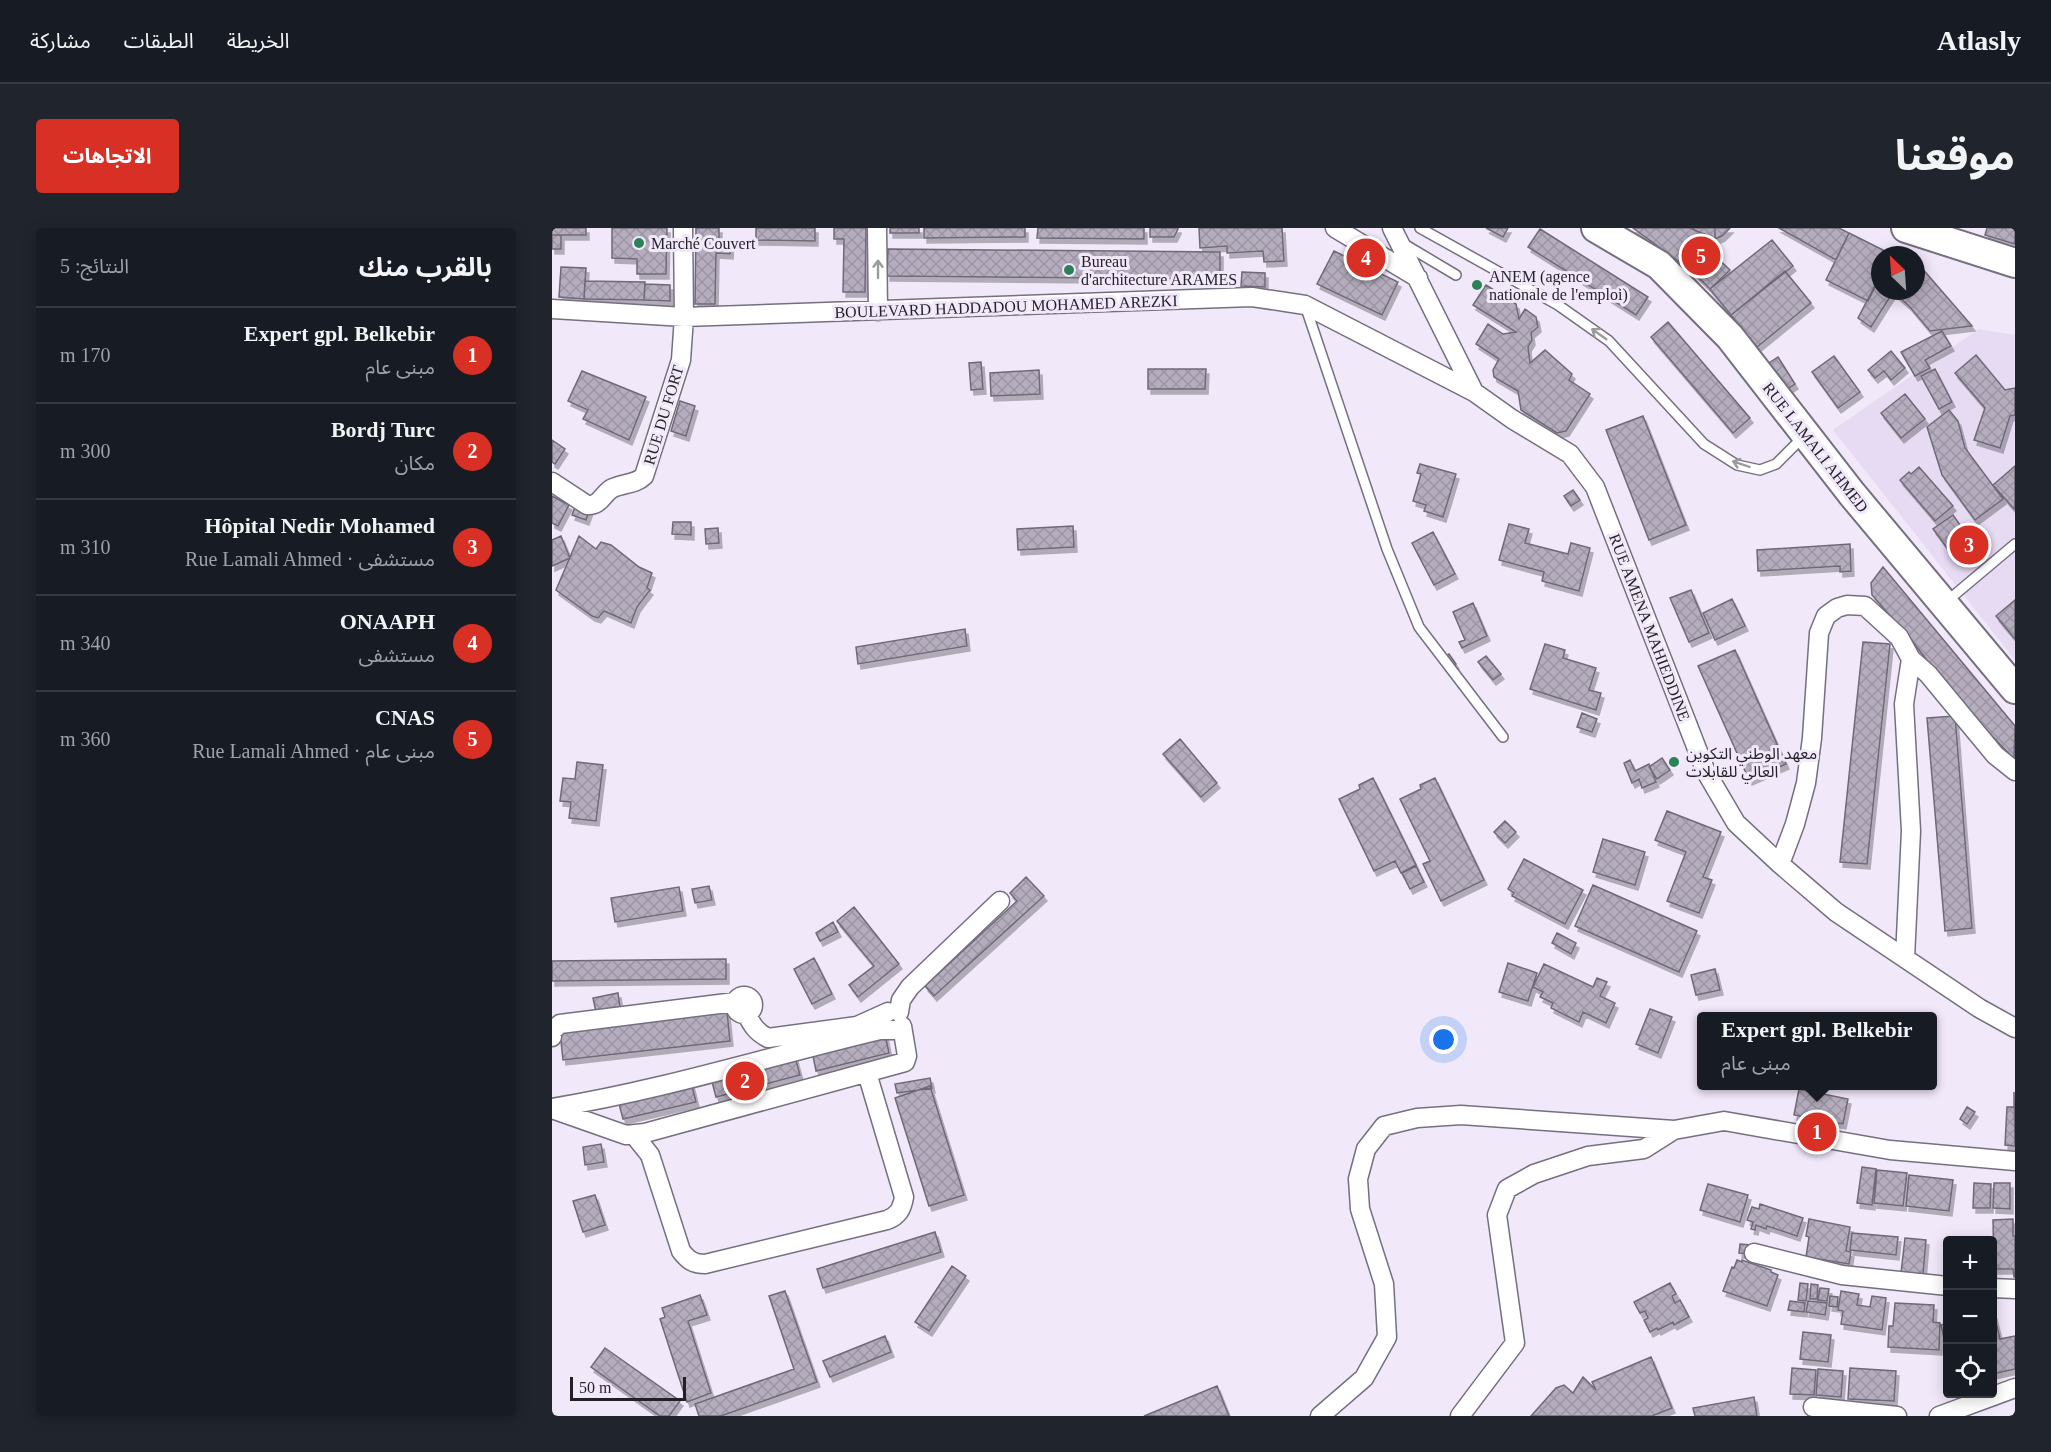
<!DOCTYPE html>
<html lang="ar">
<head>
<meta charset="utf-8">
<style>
	body { margin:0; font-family:"Times New Roman","Noto Sans Arabic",serif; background:#20242c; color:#f1f3f6; direction:rtl }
	.controls { position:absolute; right:18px; bottom:18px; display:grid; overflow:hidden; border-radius:6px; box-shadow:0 3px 15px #0003 }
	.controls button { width:54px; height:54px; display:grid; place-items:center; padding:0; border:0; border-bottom:2px solid #363941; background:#171b24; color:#f1f3f6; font:30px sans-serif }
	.compass { position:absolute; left:1319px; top:18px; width:54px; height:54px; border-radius:50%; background:#171b24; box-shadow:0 3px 15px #0003; rotate:335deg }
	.scale { position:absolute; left:18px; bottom:15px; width:116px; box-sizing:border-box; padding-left:6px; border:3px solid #221f26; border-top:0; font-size:16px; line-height:21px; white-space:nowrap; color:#221f26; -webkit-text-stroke:4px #f1e8fa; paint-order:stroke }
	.you { position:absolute; left:892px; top:812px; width:21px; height:21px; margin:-15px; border:4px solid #fff; border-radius:50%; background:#1a73e8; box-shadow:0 0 0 9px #1a73e833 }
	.badge { display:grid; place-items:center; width:39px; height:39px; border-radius:50%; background:#d93025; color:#fff; font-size:20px; font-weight:700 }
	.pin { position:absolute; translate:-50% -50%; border:3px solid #fff; box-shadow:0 2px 6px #0006 }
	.popup { position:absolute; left:1145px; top:784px; width:240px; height:78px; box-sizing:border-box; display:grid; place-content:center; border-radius:6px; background:#171b24; filter:drop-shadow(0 2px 4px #0005); font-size:20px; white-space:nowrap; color:#9ea1a6 }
	.popup b { font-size:22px; color:#f1f3f6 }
	.popup::after { content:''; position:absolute; left:50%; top:100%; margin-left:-12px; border:12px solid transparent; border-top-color:#171b24 }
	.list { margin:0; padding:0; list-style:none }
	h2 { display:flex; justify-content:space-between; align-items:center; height:78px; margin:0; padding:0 24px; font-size:26px }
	h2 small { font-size:20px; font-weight:400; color:#9ea1a6 }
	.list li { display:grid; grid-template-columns:39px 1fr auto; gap:18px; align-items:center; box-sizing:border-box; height:96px; padding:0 24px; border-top:2px solid #363941 }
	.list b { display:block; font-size:22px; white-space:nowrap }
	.list p { margin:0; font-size:20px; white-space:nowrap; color:#9ea1a6 }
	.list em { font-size:20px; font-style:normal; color:#9ea1a6 }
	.icon { flex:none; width:33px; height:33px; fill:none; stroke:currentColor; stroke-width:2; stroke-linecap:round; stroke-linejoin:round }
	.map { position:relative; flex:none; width:1463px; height:1188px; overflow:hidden; direction:ltr; border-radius:6px }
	header { display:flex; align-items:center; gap:36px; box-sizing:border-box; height:84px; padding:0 30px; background:#171b24; border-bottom:2px solid #363941 }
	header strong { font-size:28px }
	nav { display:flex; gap:33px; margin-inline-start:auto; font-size:21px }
	.intro { display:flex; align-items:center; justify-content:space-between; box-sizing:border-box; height:144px; padding:0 36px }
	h1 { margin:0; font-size:42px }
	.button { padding:15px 27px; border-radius:6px; background:#d93025; color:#fff; font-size:21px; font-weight:700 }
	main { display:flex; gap:36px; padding:0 36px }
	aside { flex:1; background:#171b24; border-radius:6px; box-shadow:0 3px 15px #0003 }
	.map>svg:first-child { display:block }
	.built { fill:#e7dbf4 }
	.building { fill:url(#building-cross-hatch); stroke:#706978; stroke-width:1.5; filter:url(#shadow) }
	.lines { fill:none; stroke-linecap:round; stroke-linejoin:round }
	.service-casing { stroke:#766f7f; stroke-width:12 }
	.minor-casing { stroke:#766f7f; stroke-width:21 }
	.primary-casing { stroke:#766f7f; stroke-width:32 }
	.service { stroke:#fff; stroke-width:9 }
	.minor { stroke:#fff; stroke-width:18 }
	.primary { stroke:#fff; stroke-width:28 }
	.oneway { stroke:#9c9a9d }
	.poi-dot { fill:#2b8155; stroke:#f1e8fa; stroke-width:2 }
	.labels { text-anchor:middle; stroke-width:6; stroke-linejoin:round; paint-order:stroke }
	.poi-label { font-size:16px; fill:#221f26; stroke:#f1e8fa; text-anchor:start }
	.street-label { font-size:16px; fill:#221f26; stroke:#f1e8fa }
</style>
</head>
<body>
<header>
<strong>Atlasly</strong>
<nav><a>الخريطة</a><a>الطبقات</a><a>مشاركة</a></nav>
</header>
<div class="intro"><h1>موقعنا</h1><a class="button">الاتجاهات</a></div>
<main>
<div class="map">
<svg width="1463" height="1188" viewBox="0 0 1463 1188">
	<defs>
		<pattern id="building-cross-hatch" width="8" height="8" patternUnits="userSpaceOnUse" patternTransform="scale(1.5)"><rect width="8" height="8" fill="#b5adbe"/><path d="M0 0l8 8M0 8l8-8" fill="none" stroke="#9b94a3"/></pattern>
		<filter id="shadow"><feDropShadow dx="3" dy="5" stdDeviation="0" flood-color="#0004"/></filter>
	</defs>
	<rect width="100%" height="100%" fill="#f1e8fa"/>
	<path class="built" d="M1427,101L1463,107V432L1281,202Z"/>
	<path class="building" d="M0,0H34V7H0Z
		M60,0H115L114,46H85V31L60,30Z
		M144,0H167V11H179L178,26L164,25L163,76H143Z
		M204,0H263V13L204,12Z
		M282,0H314L313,64H291L292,11H282Z
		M338,0H367V5H338Z
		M372,0H473V9L372,10Z
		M486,0H592V11L485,10Z
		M598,0H626V1L622,9H598Z
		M647,0H730L732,33L712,34L711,23L675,25V18L648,20Z
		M934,0H956L951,9Z
		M1081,0H1138L1163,11L1140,43Z
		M1138,0H1163V11Z
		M1163,0H1178L1170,8L1163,11Z
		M1227,0H1287L1297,5L1284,32Z
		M1435,0H1463V16L1433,7Z
		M988,1L1096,69L1084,87L976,19Z
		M1297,5L1339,26L1328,27V49L1316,73L1274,52Z
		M0,7H9V21H0Z
		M1220,12L1241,38L1179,87L1158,61Z
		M336,21L668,24V51L335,48Z
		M782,23L846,54L830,87L765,56Z
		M1159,24L1178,42L1158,61L1140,43Z
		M1364,37L1368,38L1420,98L1378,103L1357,78L1341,64L1319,99L1306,90L1328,48V63H1364Z
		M9,39L34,40L32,71L7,69Z
		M1233,43L1259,75L1205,119L1179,87Z
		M690,44L713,45V59L689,58Z
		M33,53L93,54L92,72L32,71Z
		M93,56L118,57V73L92,72Z
		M934,57L964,76L967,91L973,81L984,89L986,99L979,105L980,112L976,119L978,135L993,122L1020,146L1017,152L1038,166L1014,203L1005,205L969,182L966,163L942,149L941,142L947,131L924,116L936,96L951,106L964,104L921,77Z
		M1116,94L1198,190L1181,205L1099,109Z
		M1390,103L1399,118L1373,132L1378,140L1363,148L1349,124Z
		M1339,123L1353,140L1339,152L1332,143L1323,150L1316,142Z
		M1424,127L1453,162L1463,160V187L1458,188L1448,220L1422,212L1433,180L1403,145Z
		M1282,128L1308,164L1286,180L1260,144Z
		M1226,129L1243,156L1228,166L1211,139Z
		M429,134L431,161L419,162L417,135Z
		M596,141H654L653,161H596Z
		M1383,141L1400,174L1387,181L1369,148Z
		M487,142L488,166L439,168L438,145Z
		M30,143L94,169L77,212L31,191L36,182L16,173Z
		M1353,166L1373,191L1349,210L1329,185Z
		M128,173L143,178L134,208L119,203Z
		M1397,182L1406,193L1413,220L1451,271L1423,292L1390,247L1375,199Z
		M1091,188L1134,297L1097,312L1054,202Z
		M0,212L13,221L3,236L0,234Z
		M868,236L904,246L891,289L872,283L874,277L861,273L869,246L865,245Z
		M1463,238V281H1462L1441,257Z
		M1367,239L1401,278L1383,293L1348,252L1357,244L1359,246Z
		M1021,262L1028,272L1019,278L1012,268Z
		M0,268L17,277L6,298L0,295Z
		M24,276L38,281L34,292L20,287Z
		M1401,287L1420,314L1401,328L1381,301Z
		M121,294H139V307L120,306Z
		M957,296L977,301L973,315L1016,326L1019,315L1038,320L1027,363L990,353L992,344L947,332Z
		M521,298L522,319L466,322L465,301Z
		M166,300L167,315L154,316L153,301Z
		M881,304L903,346L882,357L860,315Z
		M9,308L18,330L0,338V312Z
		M27,308L44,321L49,314L59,317L87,339L100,345L95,360L98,362L85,379L79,395L52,383L46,390L40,388L4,362Z
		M1298,316L1299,343L1288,344V338L1206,343L1205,322Z
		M1331,339L1463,498L1462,531L1402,468L1358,410L1320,367L1319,355Z
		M1139,362L1157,405L1137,414L1118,370Z
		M1180,371L1193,398L1163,412L1151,385Z
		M1463,372V411L1444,388Z
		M921,375L935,408L910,420L907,414L913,412L901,384Z
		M413,401L415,418L306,436L304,419Z
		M1311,414L1338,416L1315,636L1288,634Z
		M993,416L1013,422L1011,430L1044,440L1037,462L1049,465L1044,482L978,461Z
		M1183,422L1234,536L1197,552L1146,438Z
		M897,426L904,436L894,442L888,432Z
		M934,428L949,446L941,452L926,434Z
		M1030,485L1045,491L1040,504L1025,499Z
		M1403,488L1420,700L1393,703L1375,490Z
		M628,511L665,555L649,569L611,526Z
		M1110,530L1118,542L1105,551L1097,539Z
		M1078,532L1083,543L1097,536L1104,554L1090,560L1087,551L1080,555L1072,535Z
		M25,534L51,537L44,593L17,590L19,574L8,573L11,550L23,551Z
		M821,550L864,637L849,645L843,633L822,643L787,571L808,561L807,557Z
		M883,550L932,652L889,673L871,636L878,633L848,571L869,561L868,557Z
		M1115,583L1169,604L1151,649L1160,652L1147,685L1115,673L1134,624L1103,612Z
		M953,593L964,604L953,615L942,604Z
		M1051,611L1093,624L1083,657L1041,644Z
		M972,631L1031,662L1013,696L960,668L962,665L956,661Z
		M864,638L872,654L858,661L850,645Z
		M474,649L492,668L382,768L373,758L465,673L458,665Z
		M1041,657L1145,703L1127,744L1023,698Z
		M157,658L160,672L143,675L140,661Z
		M127,659L131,683L63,694L59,670Z
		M302,679L347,736L306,769L297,757L322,738L285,693Z
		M281,694L286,704L268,713L264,705Z
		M1005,705L1024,715L1019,726L1000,715Z
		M262,730L280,766L260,776L242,741Z
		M174,731V751L0,753V733Z
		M956,735L985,745L976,773L947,764Z
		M992,736L1041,759L1045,750L1055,754L1048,768L1063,775L1054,795L1031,784L1027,794L999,780L1001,775L988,769L991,764L981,759Z
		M1163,741L1168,762L1144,767L1139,747Z
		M66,765L68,779L44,784L41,770Z
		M1098,781L1120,789L1106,825L1084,816Z
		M175,784L178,813L11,832L8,804Z
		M333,806L337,825L264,843L260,823Z
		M243,829L248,847L164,869L159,850Z
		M378,850L380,860L345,865L343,856Z
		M139,854L144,874L71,891L66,872Z
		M378,858L412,967L377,978L343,870Z
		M1247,861L1296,871L1291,896L1242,887Z
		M1462,864L1463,918L1453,917L1455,879H1462Z
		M1415,879L1423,884L1415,896L1408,891Z
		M49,916L52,934L33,937L31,919Z
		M1310,939L1324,941L1320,977L1305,975Z
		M1325,942L1355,945L1351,978L1322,975Z
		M1357,947L1401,952L1397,983L1354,978Z
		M1422,955L1439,956L1438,980H1421Z
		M1442,955H1458V981L1441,980Z
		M1156,956L1196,967L1188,994L1148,982Z
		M43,967L53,997L31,1004L21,973Z
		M1208,976L1251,990L1245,1008L1215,998L1214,1001L1204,997L1203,1002L1199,1001L1201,994L1195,992L1200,979L1207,981Z
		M1257,991L1298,999L1294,1023L1299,1024L1297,1036L1254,1029L1257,1009L1254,1008Z
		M1461,991V1008H1463V1049H1462L1461,1041H1442L1441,992Z
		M383,1004L389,1024L271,1060L265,1041Z
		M1300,1005L1346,1009L1344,1027L1298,1022Z
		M1353,1010L1374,1012L1371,1047L1349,1045Z
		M1188,1016L1198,1017L1197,1026L1187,1025Z
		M1185,1032L1190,1034V1032L1219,1042V1044L1226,1047L1215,1078L1171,1063L1180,1039L1182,1040Z
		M400,1038L414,1048L377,1103L363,1094Z
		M1118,1055L1124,1066L1120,1068L1123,1075L1128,1072L1137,1089L1122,1097L1121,1094L1106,1102L1105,1100L1098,1104L1092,1092L1096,1090L1093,1083L1088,1085L1082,1074Z
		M1248,1055L1256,1056L1254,1073L1246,1072Z
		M1259,1056L1266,1057L1265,1071H1258Z
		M1268,1060L1277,1061L1275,1073L1266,1072Z
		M233,1063L265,1154L169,1188H147L143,1176L242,1141L217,1068Z
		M1289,1063L1307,1066L1305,1077L1318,1079L1320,1068L1334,1070L1330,1102L1289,1096L1291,1083L1286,1082Z
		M148,1067L155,1087L136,1093L159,1165L135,1174L108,1091L113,1089L110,1080Z
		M1278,1068L1286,1069L1285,1079L1277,1078Z
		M1238,1073L1253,1075L1252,1084L1236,1082Z
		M1256,1073L1275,1075L1273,1087L1254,1084Z
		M1343,1075L1382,1077L1381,1094L1388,1095L1387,1122L1336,1119L1337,1098H1341Z
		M1440,1086H1442L1448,1111L1463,1108V1141L1440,1146Z
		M1396,1095V1129L1389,1097Z
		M1251,1104L1279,1107L1276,1134L1248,1131Z
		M333,1108L339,1124L278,1149L271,1133Z
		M53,1120L128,1173L117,1188H108L39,1139Z
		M1099,1129L1120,1180L1100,1188H979L1004,1160L1012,1157L1021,1165L1031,1149L1044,1162L1040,1154Z
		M1240,1140L1264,1142L1262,1167L1238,1166Z
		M1298,1140L1344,1143L1342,1173L1296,1171Z
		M1266,1141L1291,1143L1289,1169L1264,1167Z
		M665,1158L677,1188H592Z
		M1202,1169L1205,1188H1143L1141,1180Z"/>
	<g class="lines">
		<defs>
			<path id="service" d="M868,0L1006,77L1057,113L1152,216L1185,237L1208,242L1224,236L1252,208
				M852,16L904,47
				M754,80L835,321L867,399L951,509
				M1394,374L1463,316"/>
			<path id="minor" d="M325,0L326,83
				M783,0L866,50
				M840,0L922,164L960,191L1018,226L1043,259L1154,544L1184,595L1228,636L1284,684L1427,780L1463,800
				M0,81L132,89L700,69L753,77L922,164
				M0,254L35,277C48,278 50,267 59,261C70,255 83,257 92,248L129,132L132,89L131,0
				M1228,636L1243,596L1254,555L1260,510L1267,405L1274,388L1285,380L1295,377L1313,378L1347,409L1359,431L1376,446L1443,527L1463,543
				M1353,730L1359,603L1352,476L1359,431
				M183 777a9 9 0 1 1 18 0a9 9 0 1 1-18 0Z
				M347,784L349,772L358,759L448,673
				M194,785C200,797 204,804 216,810L305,798L336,784
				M0,809V803L8,796L183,774
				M0,880C111,862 218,828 328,802H343
				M0,881L74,907L93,905L353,834L355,828L350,798
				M82,907L98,927L129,1023C136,1032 141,1036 153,1036L335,992C346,988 350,981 352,969L315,845
				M1202,1025L1290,1047L1396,1058
				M1440,1060L1463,1061
				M1261,1179L1345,1188
				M768,1188L812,1150L835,1109L832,1056L808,981L806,951L814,921L832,898L865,890L909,887L1122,902
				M908,1188L963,1115L945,987L955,961L982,946L1036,928L1092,921L1122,902L1172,893L1338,922L1463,933
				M1387,1188L1463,1160"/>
			<path id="primary" d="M1044,0L1107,37L1178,109L1300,266L1463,461
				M1354,0L1463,35"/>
		</defs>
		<use href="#service" class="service-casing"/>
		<use href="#minor" class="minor-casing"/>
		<use href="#primary" class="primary-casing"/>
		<use href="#service" class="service"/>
		<use href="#minor" class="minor"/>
		<use href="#primary" class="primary"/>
	</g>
	<defs><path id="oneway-shaft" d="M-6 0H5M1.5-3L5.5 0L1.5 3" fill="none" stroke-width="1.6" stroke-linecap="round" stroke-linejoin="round" transform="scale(1.5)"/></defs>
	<g class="oneway">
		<use href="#oneway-shaft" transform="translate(326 41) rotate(-90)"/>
		<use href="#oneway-shaft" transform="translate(1047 106) rotate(-145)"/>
		<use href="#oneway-shaft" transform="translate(1189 236) rotate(-161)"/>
	</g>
	<g class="poi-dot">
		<circle cx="87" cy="15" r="6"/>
		<circle cx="517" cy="42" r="6"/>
		<circle cx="925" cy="57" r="6"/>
		<circle cx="1122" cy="534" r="6"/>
	</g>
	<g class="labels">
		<g class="poi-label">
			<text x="99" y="21">Marché Couvert</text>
			<text x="529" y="39">Bureau<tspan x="529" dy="18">d'architecture ARAMES</tspan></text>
			<text x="937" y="54">ANEM (agence<tspan x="937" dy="18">nationale de l'emploi)</tspan></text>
			<text x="1134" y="531">معهد الوطني التكوين<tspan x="1134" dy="18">العالي للقابلات</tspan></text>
		</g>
		<g class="street-label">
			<text transform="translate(454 78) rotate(-2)" y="6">BOULEVARD HADDADOU MOHAMED AREZKI</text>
			<text transform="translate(111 187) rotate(-73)" y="6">RUE DU FORT</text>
			<text transform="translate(1264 219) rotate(52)" y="6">RUE LAMALI AHMED</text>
			<text transform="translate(1098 399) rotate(69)" y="6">RUE AMENA MAHIEDDINE</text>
		</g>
	</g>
</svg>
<div class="controls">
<button>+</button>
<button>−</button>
<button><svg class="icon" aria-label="locate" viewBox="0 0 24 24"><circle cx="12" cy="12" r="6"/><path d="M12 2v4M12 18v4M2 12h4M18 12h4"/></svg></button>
</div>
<svg class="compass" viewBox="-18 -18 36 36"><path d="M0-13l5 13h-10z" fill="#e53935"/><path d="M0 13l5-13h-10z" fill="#9ea1a6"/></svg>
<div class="scale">50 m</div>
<div class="you"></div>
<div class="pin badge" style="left:1265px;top:904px">1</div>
<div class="popup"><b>Expert gpl. Belkebir</b>مبنى عام</div>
<div class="pin badge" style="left:193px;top:853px">2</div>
<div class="pin badge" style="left:1417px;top:317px">3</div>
<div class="pin badge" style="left:814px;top:30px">4</div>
<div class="pin badge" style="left:1149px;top:28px">5</div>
</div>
<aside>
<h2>بالقرب منك<small>النتائج: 5</small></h2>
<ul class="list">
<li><span class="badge">1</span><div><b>Expert gpl. Belkebir</b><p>مبنى عام</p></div><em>170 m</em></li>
<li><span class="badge">2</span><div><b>Bordj Turc</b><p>مكان</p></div><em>300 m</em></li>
<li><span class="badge">3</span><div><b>Hôpital Nedir Mohamed</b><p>مستشفى · Rue Lamali Ahmed</p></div><em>310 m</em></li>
<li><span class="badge">4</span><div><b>ONAAPH</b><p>مستشفى</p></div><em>340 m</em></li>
<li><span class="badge">5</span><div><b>CNAS</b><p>مبنى عام · Rue Lamali Ahmed</p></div><em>360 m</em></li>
</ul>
</aside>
</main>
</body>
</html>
